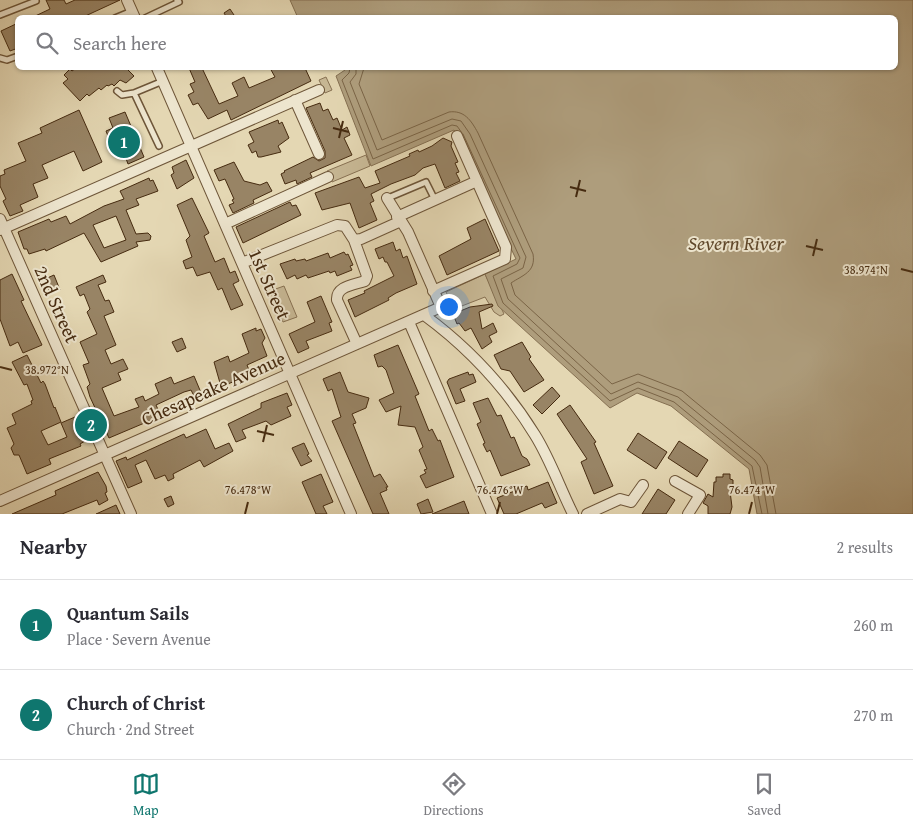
<!DOCTYPE html>
<html lang="en">
<head>
<meta charset="utf-8">
<style>
	body { margin:0; font-family:"Gentium Book Plus",serif; background:#f7f7f7; color:#2b2b33 }
	.you { position:absolute; left:448px; top:306px; width:18px; height:18px; margin:-12px; border:4px solid #fff; border-radius:50%; background:#1a73e8; box-shadow:0 0 0 8px #1a73e833 }
	.badge { display:grid; place-items:center; width:32px; height:32px; border-radius:50%; background:#0f766e; color:#fff; font-size:16px; font-weight:700 }
	.pin { position:absolute; translate:-50% -50%; border:2px solid #fff; box-shadow:0 1px 5px #0006 }
	.list { margin:0; padding:0; list-style:none }
	h2 { display:flex; justify-content:space-between; align-items:center; height:65px; margin:0; padding:0 20px; font-size:21px }
	h2 small { font-size:16px; font-weight:400; color:#7c7c81 }
	.list li { display:grid; grid-template-columns:32px 1fr auto; gap:15px; align-items:center; box-sizing:border-box; height:90px; padding:0 20px; border-top:1px solid #e1e1e2 }
	.list b { display:block; font-size:19px; white-space:nowrap }
	.list p { margin:0; font-size:16px; white-space:nowrap; color:#7c7c81 }
	.list em { font-size:16px; font-style:normal; color:#7c7c81 }
	.icon { flex:none; width:28px; height:28px; fill:none; stroke:currentColor; stroke-width:2; stroke-linecap:round; stroke-linejoin:round }
	.map { position:relative; flex:none; width:913px; height:514px; overflow:hidden }
	.search { position:absolute; background:#fff; box-shadow:0 1px 4px #0004; left:15px; right:15px; top:15px; height:55px; display:flex; align-items:center; gap:12px; box-sizing:border-box; padding:0 18px; border-radius:8px; color:#7c7c81; font-size:19px }
	.sheet { height:245px; background:#fff }
	nav { display:flex; justify-content:space-around; align-items:center; box-sizing:border-box; height:70px; border-top:1px solid #e1e1e2; background:#fff; font-size:14px; color:#7c7c81 }
	nav a { display:grid; justify-items:center; gap:2px }
	nav .on { color:#0f766e }
	.map>svg:first-child { display:block }
	.green { fill:#c9ba97; stroke:#887254 }
	.water { fill:#ae9d7c; stroke:#846f51 }
	.lines { fill:none; stroke-linecap:round; stroke-linejoin:round }
	.shore { stroke:#7a6446; stroke-width:1 }
	.building { fill:#988465; stroke:#462b10; fill-rule:evenodd }
	.lane-casing { stroke:#6e5639; stroke-width:8 }
	.street-casing { stroke:#6e5639; stroke-width:12 }
	.lane { stroke:#ede5ce; stroke-width:5 }
	.street { stroke:#ede5ce; stroke-width:10 }
	.ticks { fill:none; stroke:#462b10; stroke-width:2 }
	.labels { text-anchor:middle; stroke-width:4; stroke-linejoin:round; paint-order:stroke }
	.street-label { font-size:19px; fill:#462b10; stroke:#ede5ce }
	.water-label { font-size:20px; font-style:italic; fill:#60482b; stroke:#ede5ce }
	.ticks-label { font-size:12px; text-anchor:middle; fill:#462b10; stroke:#ede5ce; stroke-width:4; stroke-linejoin:round; paint-order:stroke }
</style>
</head>
<body>
<div class="map">
<svg width="913" height="514" viewBox="0 0 913 514">
	<rect width="100%" height="100%" fill="#e4d7b3"/>
	<filter id="stains"><feTurbulence type="fractalNoise" baseFrequency=".004" numOctaves="4"/><feColorMatrix values="0 0 0 0 .2 0 0 0 0 .09 0 0 0 0 .02 0 0 0 .5 -.17"/></filter>
	<radialGradient id="worn" r=".72"><stop offset=".6" stop-color="#630" stop-opacity="0"/><stop offset="1" stop-color="#630" stop-opacity=".3"/></radialGradient>
	<path class="green" d="M326,77L332,90L325,93L319,80Z
		M366,155L370,166L332,182L327,171Z
		M485,274L504,314L500,316L494,312L485,297L454,309L446,292Z
		M284,286L297,317L283,322L270,291Z"/>
	<path class="water" d="M290,0H913V514H757L749,469L671,406L637,393L610,408L498,306L485,274L516,259L454,130L371,166L336,76L345,70V68H896V18H298Z"/>
	<g class="lines">
		<path class="shore" d="M350,68L349,73L342,80L373,159L452,125L457,126L462,133
			M356,68V74L350,82L377,150L452,119L461,121L470,134L526,257L523,268L501,279L508,299L611,394L638,382L678,397L755,460L760,467L768,514
			M364,68L359,84L382,140L449,112C464,110 471,120 478,133L533,254C536,272 523,275 511,283L515,295L612,384L638,374L682,391L760,455L767,465L776,514
			M463,134L520,258L517,264L493,276L503,303L610,401L638,388L674,402L752,466L762,514"/>
	</g>
	<path class="building" d="M46,0H64L66,4L75,0H120L81,18H31L50,9Z
		M230,9L236,18H227L224,13Z
		M18,23V48L10,51L1,31Z
		M76,68H126L134,76L126,83L120,80L114,86L112,84L108,86L107,85L101,90L99,88L89,96L87,94L80,101L63,83L68,79L64,75L70,69L72,71Z
		M189,68H202L219,104L238,96L232,83L244,77L249,88L275,77L270,68H305L311,81L231,120L227,110L208,119L198,103L193,105L188,95L194,92L190,84L195,82Z
		M320,103L323,111L328,109L333,120L337,118L342,130L347,127L350,135L344,138L352,155L310,173L312,177L297,184L296,180L285,184L281,174L285,172L284,171L313,157L319,161L325,158V151L306,108Z
		M79,110L102,162L83,171L74,151L42,165L48,178L33,184L38,197L20,205L23,211L10,216L3,201L6,199L0,186V176L5,174L4,170L26,161L18,143L42,133L40,128Z
		M125,112L144,157L128,164L124,153L116,156L106,131L113,128L109,118Z
		M278,120L279,124L282,122L289,138L278,146L281,152L261,157H258L256,151L252,153L248,145L254,142L249,132Z
		M443,138L452,142L451,146L458,162L455,163L459,172L456,173L460,181L445,188L435,164L423,168L415,175L391,184L371,194L374,201L370,203L377,220L359,228L350,203L322,210L315,193L359,177L365,188L380,183L375,171L410,156L409,154L418,150L419,152L432,146Z
		M186,160L194,178L177,189L171,175L174,173L172,167Z
		M234,162L244,181L260,185L267,182L272,191L253,200L254,203L233,213L229,205L234,203L232,200L234,199L225,179L219,181L214,170Z
		M149,178L150,181L153,180L158,191L136,199L139,205L126,210L136,234L148,233L151,236L150,240L136,242L138,246L101,262L84,233L46,251L45,249L29,254L27,249H24L18,232L49,219L51,222L66,216L70,224L104,206L124,199L120,191ZM116,216L126,240L104,248L93,225Z
		M192,198L209,233L204,236L215,262L224,258L230,273L235,271L239,281L233,284L243,305L231,310L222,288L218,290L210,272L197,276L193,267L186,269L183,261L192,257L186,240L190,236L177,205Z
		M290,202L292,206L296,205L301,215L243,243L236,227Z
		M485,219L499,251L447,275L439,256L471,239L467,228Z
		M393,242L396,251L400,249L403,258L407,256L417,284L396,293L388,298L389,300L355,317L348,300L365,293L364,291L394,276L387,262H385L383,257L379,259L375,249Z
		M344,252L346,255L348,254L353,265L350,266L352,270L337,276L335,271L330,273L329,271L308,278L306,275L297,279L295,275L287,279L280,264L295,259L296,261L305,259L306,261L328,253L330,258Z
		M12,274L24,300L21,301L42,345L23,353L18,342L10,346L0,319V280Z
		M54,275L60,290L50,294L45,279Z
		M103,275L106,282L98,285L105,301L109,300L114,312L104,316L116,345L105,350L111,364L123,359L128,369L118,373L121,380L102,388L114,416L139,407L135,399L143,396L145,401L159,394L155,384L171,377L174,384L194,376L202,395L195,398L191,390L184,392L156,405L161,416L109,438L90,397L87,387L90,384L83,365L89,363L80,342L97,334L87,312L90,309L84,294L80,296L76,287Z
		M321,296L332,322L329,323L332,331L306,341L309,348L298,353L289,334L315,322L307,302Z
		M492,304L493,306L479,312L482,329L493,323L497,332L489,336L492,342L482,349L471,328L465,331L459,323L457,324L453,314L470,307Z
		M256,328V331L261,329L265,338L262,343L267,356L247,365L251,375L225,385L223,382L220,383L214,362L228,356L230,362L249,353L242,334Z
		M182,338L186,348L177,352L172,342Z
		M522,342L531,357L529,359L544,380L524,392L510,371L501,369L494,355Z
		M398,345L419,394L415,396L429,431L432,429L438,441L440,440L454,477L426,488L420,476L426,473L424,470L427,469L419,450L423,447L415,427L398,425L401,406L386,412L379,400L394,393L386,370L382,366L378,367L374,355Z
		M27,355L41,383L43,381L45,384L54,408L55,407L61,422L41,431L48,445L67,437L61,423L75,417L85,441L80,444L81,446L49,459L51,464L27,474L19,455H14L11,448L14,444L7,428L16,424L12,414L32,404L31,401L33,400L27,384L24,385L12,362Z
		M340,372L348,392L369,398L366,408L352,414L356,423L353,424L374,477L380,474L388,487H386L387,490L380,493L389,514H373L332,421L341,417L332,389L328,391L323,379Z
		M468,372L469,375L473,374L476,382L460,389L465,401L456,404L447,382L449,379Z
		M552,387L560,396L542,414L533,405Z
		M287,393L292,405L287,407L291,416L271,425L266,421L242,430L246,438L236,442L228,424L261,408V403Z
		M488,398L497,416L501,415L511,438L514,437L522,456L527,459L530,465L501,476L490,450L487,452L483,444L485,443L477,424L481,422L473,403Z
		M570,405L596,442L594,443L613,486L594,494L581,462L587,459L557,414Z
		M206,429L215,449L229,443L233,451L204,467L200,460L173,474L174,478L168,481L165,475L155,479L146,460L135,465L142,482L128,488L116,461L126,457L127,460L184,434L186,438Z
		M638,433L667,452L656,469L627,450Z
		M679,441L708,460L697,477L668,458Z
		M304,443L309,454L307,455L312,461L301,466L292,448Z
		M98,472L106,486L107,492L105,493L108,500L99,505L97,500L62,514H12L56,495L55,491Z
		M321,474L333,502L323,506L327,514H316L302,482Z
		M723,474H730V479L733,480V491H730L732,507L730,514H708V506L703,503L708,494L713,497L714,482H716V477H723Z
		M548,482L557,503L545,508L542,503L516,514H504L497,498L527,486L528,490Z
		M658,489L675,500L666,514H642Z
		M171,496L174,504L168,507L164,499Z
		M428,499L433,512L421,514L417,504Z
		M464,501L469,514H432Z
		M116,505L120,514H96Z"/>
	<g class="lines">
		<defs>
			<path id="lane" d="M0,15L36,1
				M115,18L132,11
				M145,18L179,2L177,0
				M0,58L7,60L18,56
				M117,91L122,95L134,93
				M159,146L134,93L163,81
				M388,198L426,182L435,200"/>
			<path id="street" d="M127,0L135,18
				M157,68L351,514
				M295,100L319,154
				M397,217L477,181
				M0,219L131,514
				M225,224L328,177
				M0,230L319,90
				M354,240L367,276L365,281C354,285 336,286 337,300L357,344
				M242,263L337,225L345,226L354,240L361,239L401,221
				M433,291L505,259L506,247L457,136
				M424,315C469,348 506,388 535,435C550,459 560,488 573,514
				M409,322L492,514
				M675,481L700,495L688,514
				M0,501L441,307L408,232L387,198
				M587,514L620,499L631,502L643,485"/>
		</defs>
		<use href="#lane" class="lane-casing"/>
		<use href="#street" class="street-casing"/>
		<use href="#lane" class="lane"/>
		<use href="#street" class="street"/>
	</g>
	<path class="ticks" d="M333,128L349,132M339,138L343,121M570,187L586,191M576,197L580,180M806,246L823,250M813,256L817,239M901,269L913,272M0,367L12,370M257,431L274,435M263,442L267,425M245,514L248,502M497,514L500,502M749,514L752,502"/>
	<g class="labels">
		<g class="street-label">
			<text transform="translate(270 284) rotate(66)" y="7">1st Street</text>
			<text transform="translate(57 304) rotate(66)" y="7">2nd Street</text>
			<text transform="translate(213 388) rotate(-24)" y="7">Chesapeake Avenue</text>
		</g>
		<g class="water-label">
			<text x="736" y="250">Severn River</text>
		</g>
	</g>
	<g class="ticks-label">
		<text x="866" y="274">38.974°N</text>
		<text x="47" y="374">38.972°N</text>
		<text x="248" y="494">76.478°W</text>
		<text x="500" y="494">76.476°W</text>
		<text x="752" y="494">76.474°W</text>
	</g>
	<rect width="100%" height="100%" filter="url(#stains)"/>
	<rect width="100%" height="100%" fill="url(#worn)"/>
</svg>
<div class="you"></div>
<div class="pin badge" style="left:124px;top:142px">1</div>
<div class="pin badge" style="left:91px;top:425px">2</div>
<div class="search"><svg class="icon" aria-label="search" viewBox="0 0 24 24"><circle cx="10" cy="10" r="6"/><path d="M15 15l6 6"/></svg>Search here</div>
</div>
<section class="sheet">
<h2>Nearby<small>2 results</small></h2>
<ul class="list">
<li><span class="badge">1</span><div><b>Quantum Sails</b><p>Place · Severn Avenue</p></div><em>260 m</em></li>
<li><span class="badge">2</span><div><b>Church of Christ</b><p>Church · 2nd Street</p></div><em>270 m</em></li>
</ul>
</section>
<nav>
<a class="on"><svg class="icon" aria-label="map" viewBox="0 0 24 24"><path d="M3 6l6-2 6 2 6-2v14l-6 2-6-2-6 2zM9 4v14M15 6v14"/></svg>Map</a>
<a><svg class="icon" aria-label="directions" viewBox="0 0 24 24"><path d="M12 3l9 9-9 9-9-9zM9 14v-3h6M13 9l2 2-2 2"/></svg>Directions</a>
<a><svg class="icon" aria-label="saved" viewBox="0 0 24 24"><path d="M7 4h10v16l-5-4-5 4z"/></svg>Saved</a>
</nav>
</body>
</html>
